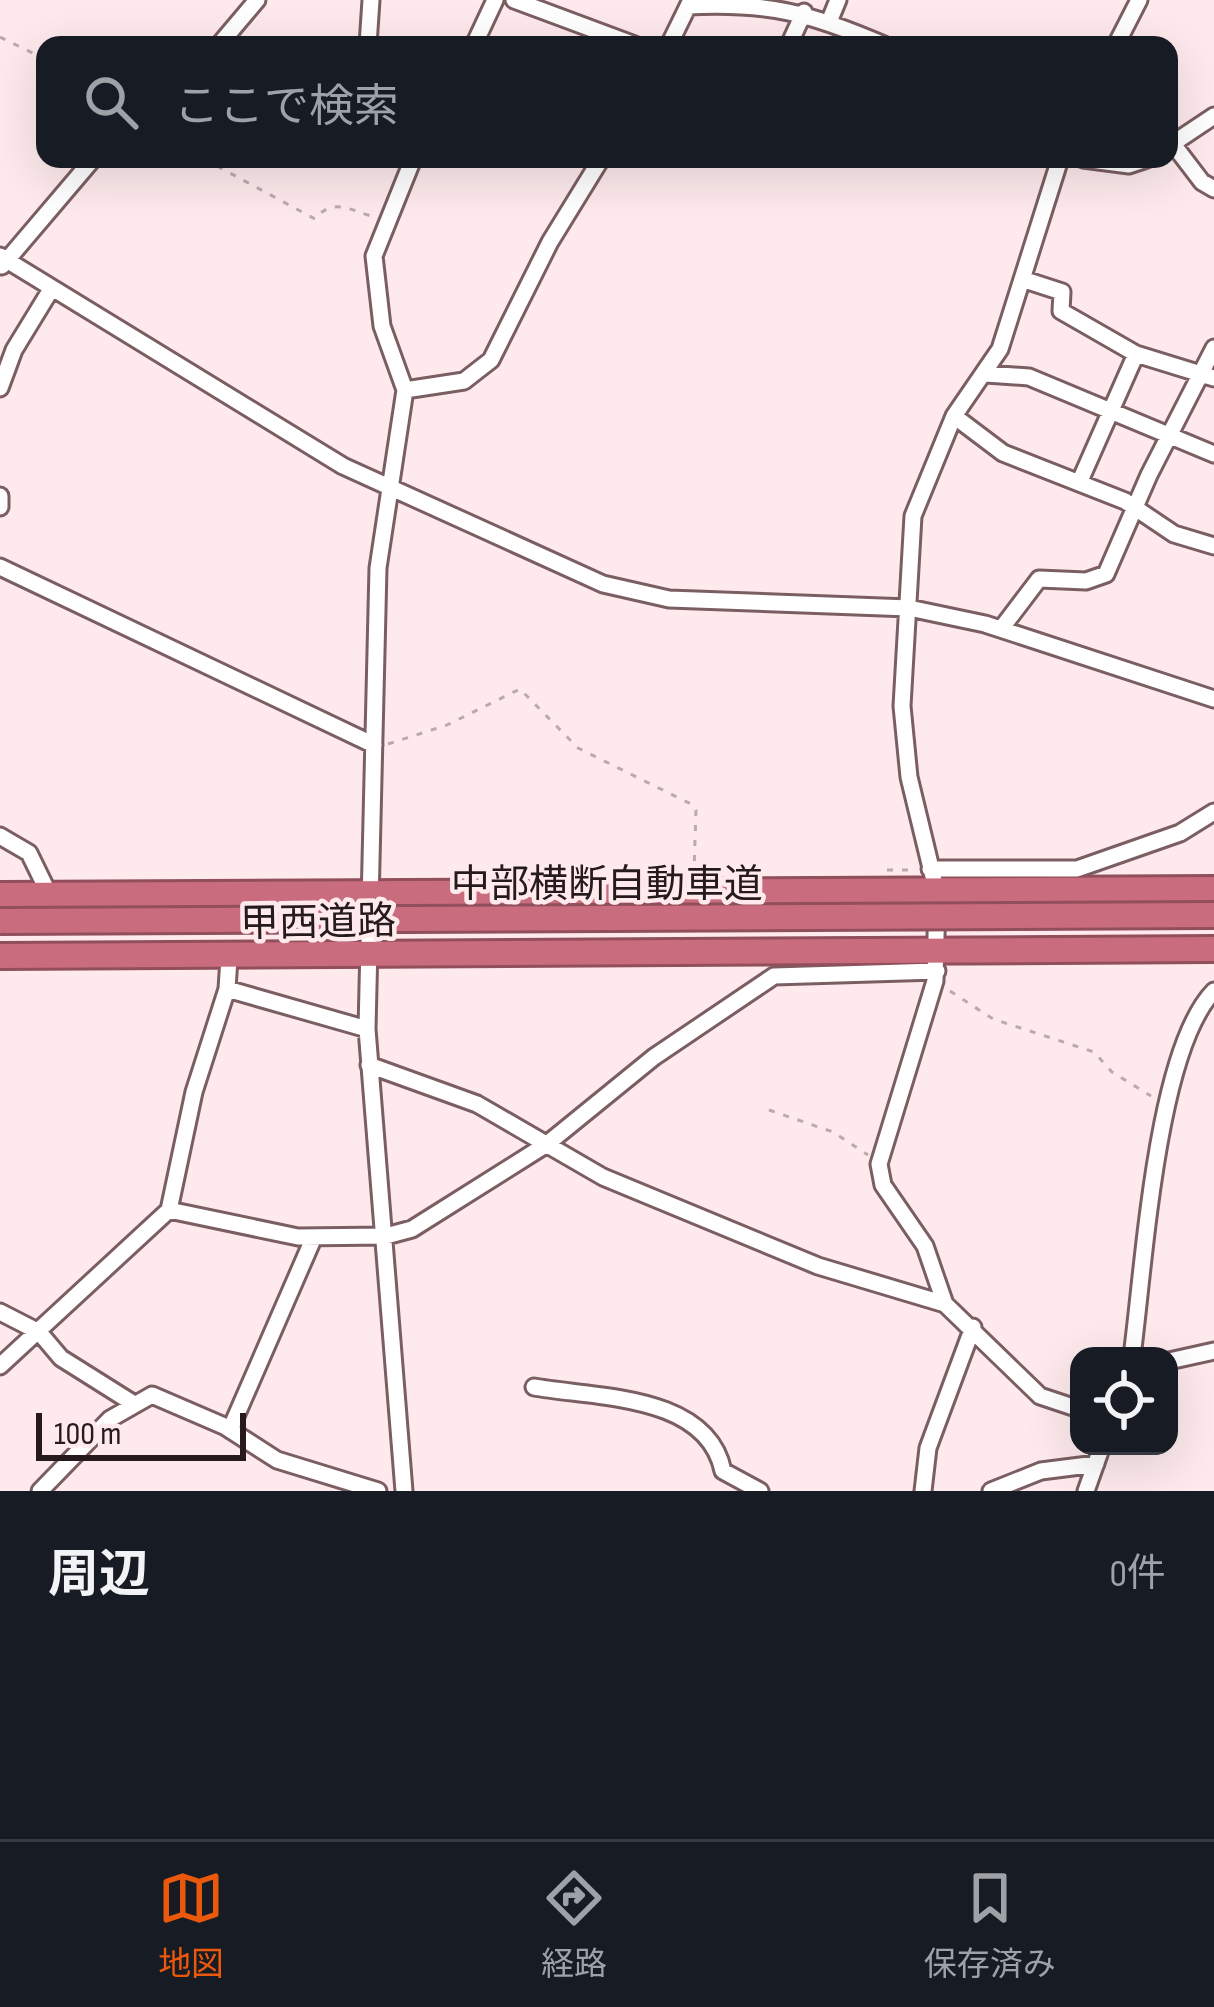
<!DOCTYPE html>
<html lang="ja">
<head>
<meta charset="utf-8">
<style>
	body { margin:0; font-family:"Sofia Sans Condensed","Noto Sans JP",sans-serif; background:#242831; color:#f1f3f6 }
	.controls { position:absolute; right:36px; bottom:36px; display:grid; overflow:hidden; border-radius:24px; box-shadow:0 12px 48px #0002 }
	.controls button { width:108px; height:108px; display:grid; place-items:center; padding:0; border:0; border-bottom:3px solid #363941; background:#171b24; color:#f1f3f6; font:60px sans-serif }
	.scale { position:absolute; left:36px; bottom:30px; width:210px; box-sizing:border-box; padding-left:12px; border:6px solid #261a1c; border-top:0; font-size:33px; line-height:42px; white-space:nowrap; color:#261a1c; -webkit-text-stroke:9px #feeaec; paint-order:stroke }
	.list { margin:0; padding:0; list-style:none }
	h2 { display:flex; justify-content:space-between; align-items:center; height:156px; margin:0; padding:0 48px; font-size:51px }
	h2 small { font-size:39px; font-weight:400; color:#9ea1a6 }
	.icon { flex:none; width:66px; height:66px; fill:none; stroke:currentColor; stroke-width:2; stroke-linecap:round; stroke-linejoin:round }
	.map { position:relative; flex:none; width:1214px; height:1491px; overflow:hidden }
	.search { position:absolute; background:#171b24; box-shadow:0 12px 48px #0002; left:36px; right:36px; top:36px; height:132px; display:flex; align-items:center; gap:30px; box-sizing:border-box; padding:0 42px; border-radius:24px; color:#9ea1a6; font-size:45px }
	.sheet { height:348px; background:#171b24 }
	nav { display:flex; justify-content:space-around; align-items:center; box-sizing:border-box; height:168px; border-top:3px solid #363941; background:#171b24; font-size:33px; color:#9ea1a6 }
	nav a { display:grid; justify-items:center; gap:6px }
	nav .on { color:#ea580c }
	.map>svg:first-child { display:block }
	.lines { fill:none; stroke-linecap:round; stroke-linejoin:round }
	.minor-casing { stroke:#7b5e62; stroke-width:21 }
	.highway-casing { stroke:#904f5b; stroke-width:30 }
	.path { stroke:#bbaaac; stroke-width:3; stroke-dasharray:6 9; stroke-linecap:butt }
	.minor { stroke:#fff; stroke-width:15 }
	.highway { stroke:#c96c7d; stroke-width:24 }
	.highway-bridge-casing { stroke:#904f5b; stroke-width:30; stroke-linecap:butt }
	.highway-bridge { stroke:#c96c7d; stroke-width:24 }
	.labels { text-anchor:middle; stroke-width:9; stroke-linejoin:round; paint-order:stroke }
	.street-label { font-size:39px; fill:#261a1c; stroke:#feeaec }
</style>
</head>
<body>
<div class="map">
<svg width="1214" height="1491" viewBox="0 0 1214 1491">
	<rect width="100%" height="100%" fill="#feeaec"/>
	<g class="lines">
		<defs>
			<path id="minor" d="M514,0L635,45
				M688,6C768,2 810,13 884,45
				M829,22L838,0
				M219,45L257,0
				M368,45L371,0
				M474,45L495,0
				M669,45L691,0
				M789,45L804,12
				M1116,45L1139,0
				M1173,144L1202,182L1214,189
				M1169,146L1214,116
				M1083,159L1129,165L1147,159
				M0,256L343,466L603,584L669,599L909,608L985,624L1214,699
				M2,266L93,159
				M1022,279L1062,292L1061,311L1136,354L1214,378
				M986,374L1029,377L1214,454
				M0,388L14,350L50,291
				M405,390L464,381L491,360L550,242L601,159
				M954,416L1003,453L1125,501L1174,534L1214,546
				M1079,483L1136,354
				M0,496V507
				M0,567L374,745
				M1001,629L1039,579L1086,581L1106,574L1149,475L1214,348
				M0,836L29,853L50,896
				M930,869H1077L1180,833L1214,812
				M227,989L367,1029
				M369,1065L477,1104L603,1177L818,1266L945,1304L1040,1396L1079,1409
				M169,1210L298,1237L386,1236L412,1229L547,1144L654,1057L774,976L937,971
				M945,1304L925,1246L883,1185L879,1164L935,981L937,893L909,777L902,706L913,516L954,416L1000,349L1060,159
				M0,1312L39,1332L61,1358L131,1402
				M1132,1356C1144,1268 1156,1050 1214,991
				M1169,1361L1214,1351
				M0,1366L169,1210L194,1092L227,989L229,958
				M534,1387C597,1398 707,1394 723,1471L760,1491
				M230,1430L314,1237
				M40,1491L110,1419L152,1395L224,1426L277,1460L378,1491
				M404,1491L367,1029L378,568L405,390L382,326L374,256L413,159
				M923,1491L928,1448L973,1327
				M991,1491L1041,1471L1096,1464
				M1086,1491L1102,1446"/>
			<path id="highway" d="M0,895L1214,889
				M0,956L1214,949"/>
		</defs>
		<use href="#minor" class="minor-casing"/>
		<use href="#highway" class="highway-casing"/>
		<path class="path" d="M0,37L45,59
			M204,159L315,219C332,198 348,209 371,216
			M388,744L447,725L520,689L578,748L691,804L696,810L694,871
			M887,870H913
			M950,991L993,1019L1094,1052L1112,1072L1151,1096
			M769,1110L833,1132L868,1155"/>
		<use href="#minor" class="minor"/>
		<use href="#highway" class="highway"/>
		<defs>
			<path id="highway-bridge" d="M0,921L1214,915"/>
		</defs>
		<use href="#highway-bridge" class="highway-bridge-casing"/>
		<use href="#highway-bridge" class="highway-bridge"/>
	</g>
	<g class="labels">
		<g class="street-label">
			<text x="607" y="897">中部横断自動車道</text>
			<text transform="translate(318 921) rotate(-1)" y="14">甲西道路</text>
		</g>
	</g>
</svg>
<div class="controls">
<button><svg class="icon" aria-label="locate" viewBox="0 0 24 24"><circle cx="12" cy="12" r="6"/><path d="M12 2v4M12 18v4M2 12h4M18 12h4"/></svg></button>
</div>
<div class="scale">100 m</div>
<div class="search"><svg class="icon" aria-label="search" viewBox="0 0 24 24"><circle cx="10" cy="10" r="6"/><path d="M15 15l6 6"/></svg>ここで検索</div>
</div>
<section class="sheet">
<h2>周辺<small>0件</small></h2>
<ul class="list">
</ul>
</section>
<nav>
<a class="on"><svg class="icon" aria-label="map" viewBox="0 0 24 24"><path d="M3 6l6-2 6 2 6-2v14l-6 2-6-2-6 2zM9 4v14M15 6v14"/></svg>地図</a>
<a><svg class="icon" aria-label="directions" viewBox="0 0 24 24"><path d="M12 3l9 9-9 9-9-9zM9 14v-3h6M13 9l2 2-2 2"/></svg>経路</a>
<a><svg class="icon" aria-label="saved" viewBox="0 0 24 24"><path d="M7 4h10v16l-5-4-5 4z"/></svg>保存済み</a>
</nav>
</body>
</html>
